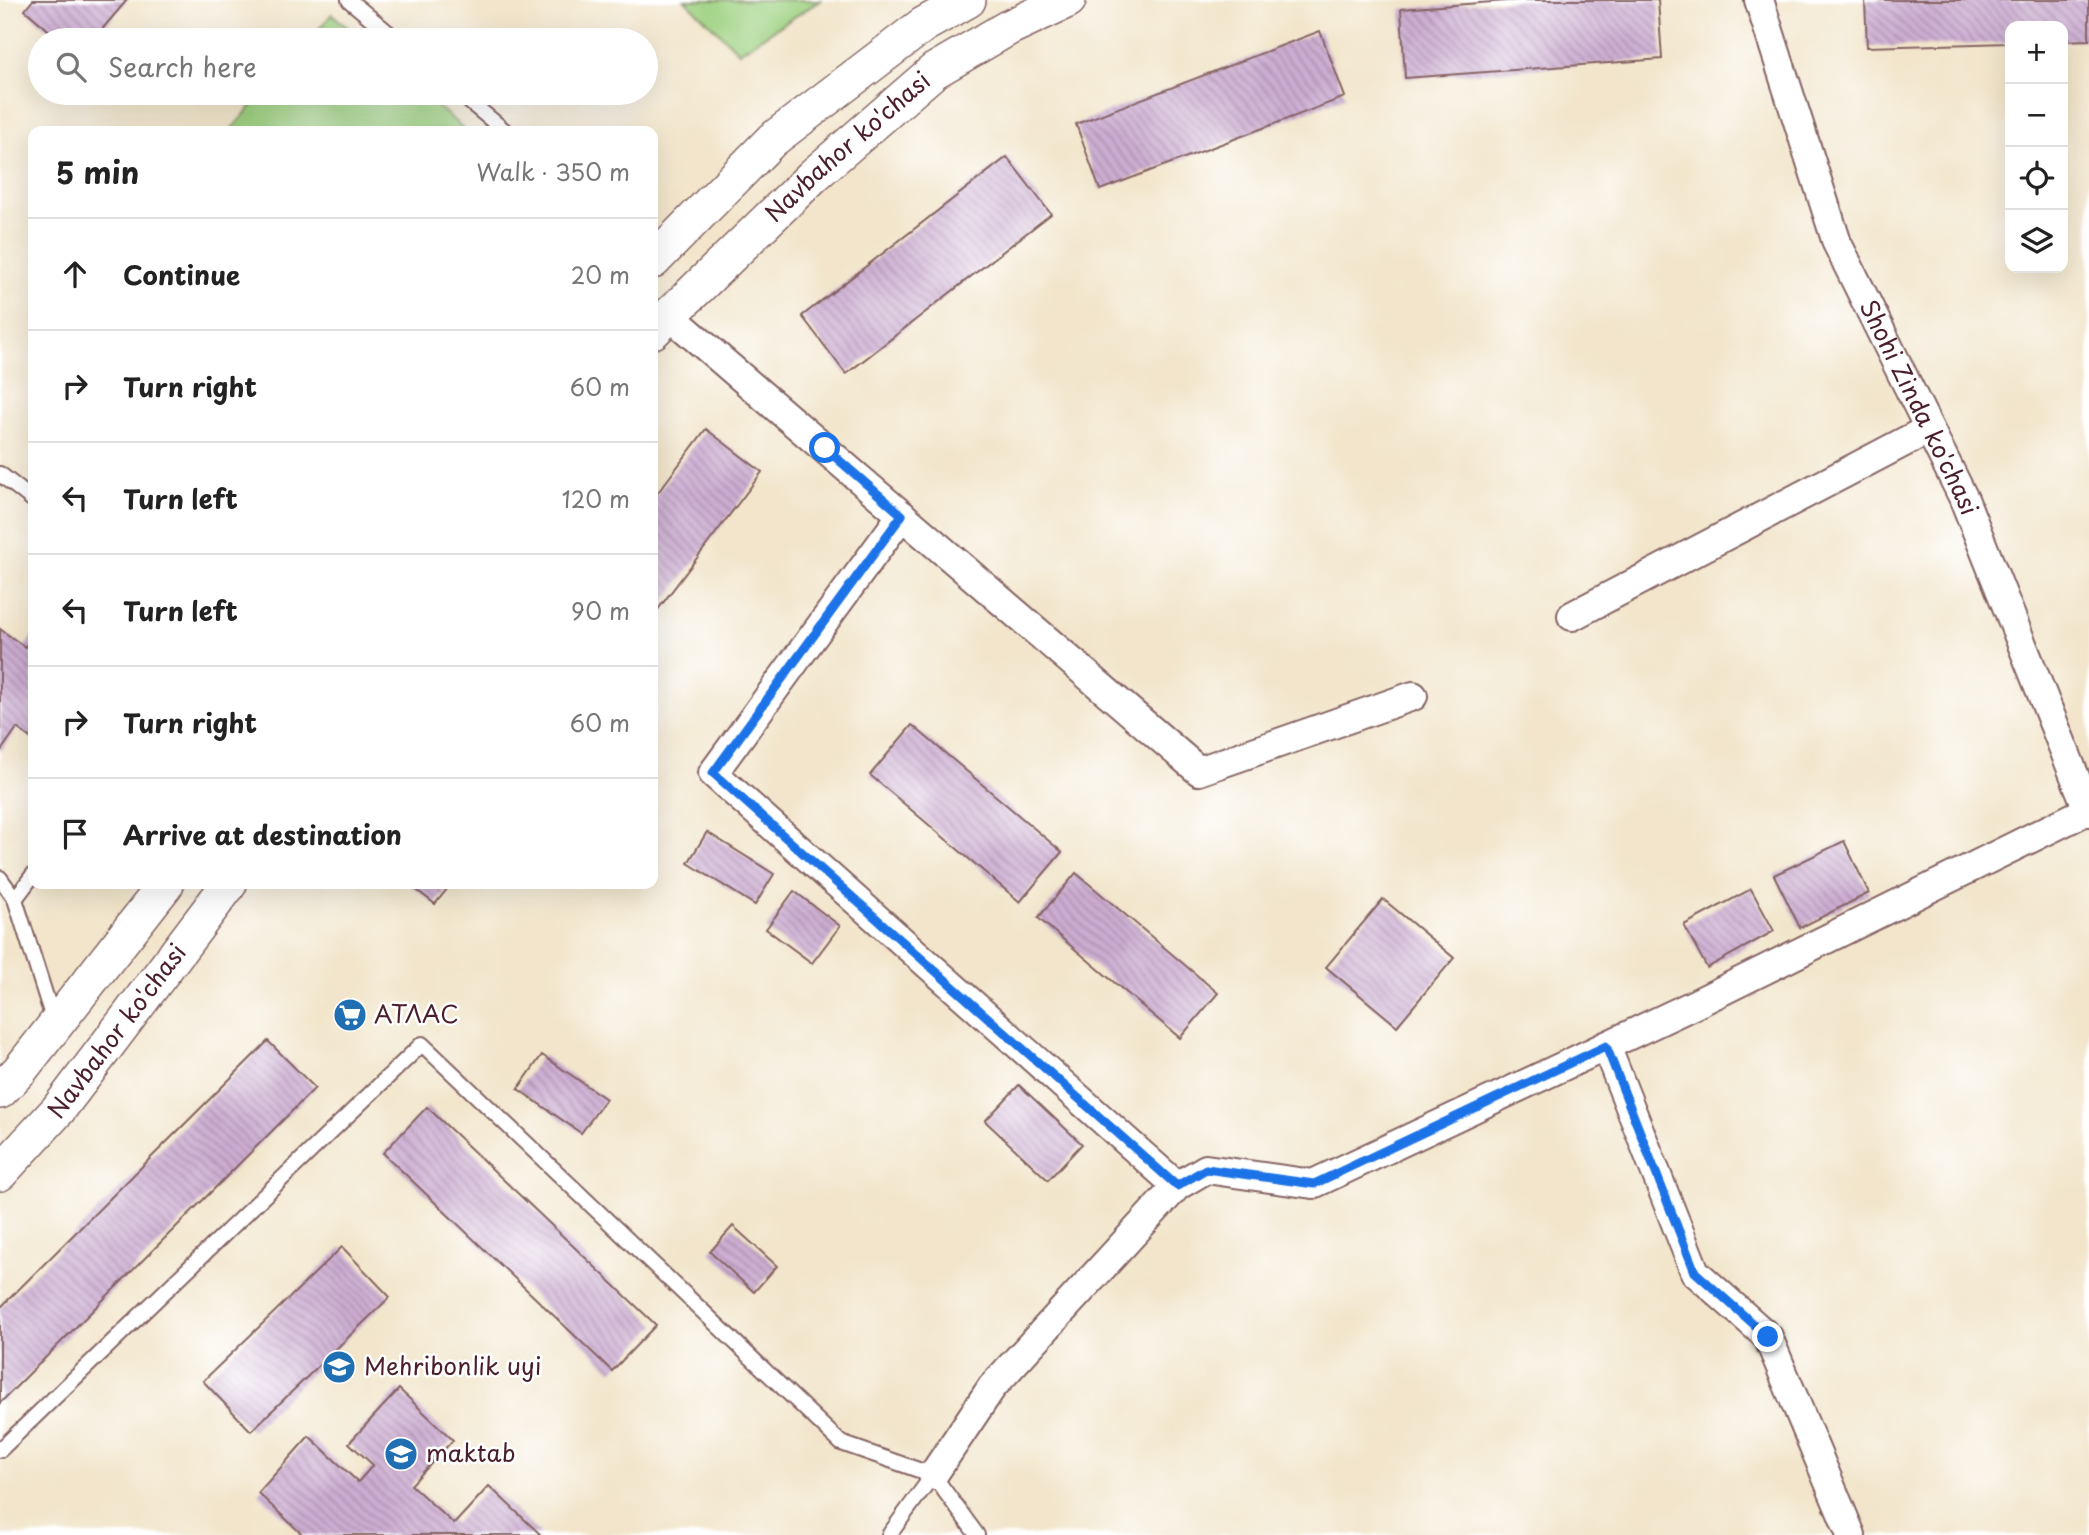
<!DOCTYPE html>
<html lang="en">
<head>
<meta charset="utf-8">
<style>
	body { margin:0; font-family:"Playpen Sans",sans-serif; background:#f2f2f2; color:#222 }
	.controls { position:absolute; right:21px; top:21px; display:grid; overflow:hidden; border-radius:14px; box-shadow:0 7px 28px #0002 }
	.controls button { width:63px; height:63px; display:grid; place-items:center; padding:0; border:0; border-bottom:2px solid #e0e0e0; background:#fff; color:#222; font:35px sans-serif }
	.stop { position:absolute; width:21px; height:21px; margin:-16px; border:5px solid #1a73e8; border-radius:50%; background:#fff }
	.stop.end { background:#1a73e8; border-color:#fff; box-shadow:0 2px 7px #0008 }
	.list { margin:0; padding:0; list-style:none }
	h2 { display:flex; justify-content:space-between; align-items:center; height:91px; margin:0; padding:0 28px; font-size:30px }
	h2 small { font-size:23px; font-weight:400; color:#767676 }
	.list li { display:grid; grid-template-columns:46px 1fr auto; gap:21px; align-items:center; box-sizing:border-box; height:112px; padding:0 28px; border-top:2px solid #e0e0e0 }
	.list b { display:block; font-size:26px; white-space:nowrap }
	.list em { font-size:23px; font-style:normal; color:#767676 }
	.icon { flex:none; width:38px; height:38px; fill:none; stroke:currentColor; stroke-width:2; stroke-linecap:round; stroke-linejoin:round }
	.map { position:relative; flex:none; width:2089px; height:1535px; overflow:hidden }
	.search { position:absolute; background:#fff; box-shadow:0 7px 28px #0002; left:28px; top:28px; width:630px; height:77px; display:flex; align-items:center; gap:18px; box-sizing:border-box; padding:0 24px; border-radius:38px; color:#767676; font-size:26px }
	.panel { position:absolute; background:#fff; box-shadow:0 7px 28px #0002; left:28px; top:126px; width:630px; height:763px; border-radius:14px }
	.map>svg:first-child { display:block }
	.park { fill:#9ed181; stroke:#747856; stroke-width:2 }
	.building { fill:url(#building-back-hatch) }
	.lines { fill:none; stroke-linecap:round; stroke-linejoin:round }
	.service-casing { stroke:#856463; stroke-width:18 }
	.minor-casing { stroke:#856463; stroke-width:32 }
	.tertiary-casing { stroke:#856463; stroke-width:38 }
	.service { stroke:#fff; stroke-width:14 }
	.minor { stroke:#fff; stroke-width:28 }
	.tertiary { stroke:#fff; stroke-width:35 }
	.route { stroke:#1a73e8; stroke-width:9 }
	.labels { text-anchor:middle; stroke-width:5; stroke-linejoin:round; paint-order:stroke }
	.street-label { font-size:24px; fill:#4a1f2b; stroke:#fff }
	.poi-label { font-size:24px; fill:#4a1f2b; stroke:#fff; text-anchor:start }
</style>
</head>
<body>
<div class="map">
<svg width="2089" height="1535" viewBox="0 0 2089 1535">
	<defs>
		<pattern id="building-back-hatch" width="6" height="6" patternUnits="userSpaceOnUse" patternTransform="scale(1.75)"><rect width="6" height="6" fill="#ccadd2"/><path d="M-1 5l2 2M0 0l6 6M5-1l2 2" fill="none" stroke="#a88cab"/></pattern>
	</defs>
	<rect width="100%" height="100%" fill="#fff"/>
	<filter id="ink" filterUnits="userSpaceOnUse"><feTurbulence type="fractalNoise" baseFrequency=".0143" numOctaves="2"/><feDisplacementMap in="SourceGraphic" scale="14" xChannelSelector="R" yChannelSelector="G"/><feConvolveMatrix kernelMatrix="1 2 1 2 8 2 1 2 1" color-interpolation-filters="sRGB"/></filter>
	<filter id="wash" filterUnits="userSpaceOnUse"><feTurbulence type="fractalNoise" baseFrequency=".00686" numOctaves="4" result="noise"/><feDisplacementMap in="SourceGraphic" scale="28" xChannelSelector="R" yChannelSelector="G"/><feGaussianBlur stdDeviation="1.57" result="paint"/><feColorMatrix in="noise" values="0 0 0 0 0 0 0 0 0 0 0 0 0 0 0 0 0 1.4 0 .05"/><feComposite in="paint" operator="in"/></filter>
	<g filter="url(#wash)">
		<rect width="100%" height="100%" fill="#f2e5cb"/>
		<path class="park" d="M685,0H821L739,52Z
			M332,14L362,40H309Z
			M263,93H422L466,131H230Z"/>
		<g id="blocks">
			<path class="building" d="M33,0H127L93,40H60L25,10Z
				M1519,0H1658L1662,59L1405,78L1401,9Z
				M1865,0H2089V40L2063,41V26H2010V43L1867,47Z
				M1320,31L1345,97L1100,190L1076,124Z
				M1007,157L1051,214L846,374L802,316Z
				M706,429L762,472L653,616V499Z
				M0,629L25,647L33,635V740L17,728L0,752Z
				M912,725L1062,852L1020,902L870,775Z
				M707,832L774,874L755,905L688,863Z
				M1844,841L1869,893L1800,928L1774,875Z
				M1076,873L1218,993L1180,1038L1038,918Z
				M409,884H451L435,904Z
				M1751,889L1774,931L1707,968L1684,925Z
				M794,891L840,926L812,963L766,929Z
				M1383,899L1454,958L1397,1026L1326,967Z
				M268,1041L315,1088L0,1403V1308Z
				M542,1055L606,1099L581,1133L518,1089Z
				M1019,1085L1082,1144L1048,1180L985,1121Z
				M427,1107L656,1325L612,1371L383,1153Z
				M733,1226L777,1266L754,1292L710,1252Z
				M342,1247L390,1297L251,1431L203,1381Z
				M399,1389L453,1440L411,1485L454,1524L489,1486L541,1535H303L258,1493L309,1436L358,1482L373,1465L349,1443Z"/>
		</g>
	</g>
	<g filter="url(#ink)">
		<use href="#blocks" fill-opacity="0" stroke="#856463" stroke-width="2"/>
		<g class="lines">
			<defs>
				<path id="service" d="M349,0L397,40
					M459,93L505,131
					M0,474L33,500
					M33,875L15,899L54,1022
					M0,878L15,899
					M0,1450L422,1044L841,1443L933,1475L977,1535
					M889,1535L933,1475"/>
				<g id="minor">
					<path id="s1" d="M1759,0L1837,243L1964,499L2089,812"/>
					<path d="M669,315L1199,771L1413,696"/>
					<path d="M902,515L713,773L1177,1186"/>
					<path d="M1572,616L1929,429"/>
					<path d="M1606,1046L1695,1272L1768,1337L1851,1535"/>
					<path d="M933,1475L992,1387L1177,1186L1206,1169L1313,1184L1693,1005L2088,810"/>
				</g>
				<g id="tertiary">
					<path d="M653,261L772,140L923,25L968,0"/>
					<path id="s2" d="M653,331L814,175L934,71L1008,28L1068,0"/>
					<path d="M0,1091L20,1070L166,884"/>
					<path id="s3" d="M0,1173L58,1110L229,884"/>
				</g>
			</defs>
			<use href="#service" class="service-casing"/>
			<use href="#minor" class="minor-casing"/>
			<use href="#tertiary" class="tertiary-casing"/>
			<use href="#service" class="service"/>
			<use href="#minor" class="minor"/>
			<use href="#tertiary" class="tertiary"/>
		</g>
	</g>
	<g class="lines" filter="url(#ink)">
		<path class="route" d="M825,448L902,515L713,773L1177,1186L1206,1169L1314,1184L1606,1046L1695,1272L1768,1337"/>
	</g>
	<defs>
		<symbol id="supermarket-disc" viewBox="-11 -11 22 22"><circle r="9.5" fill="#1f6fb2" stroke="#fff"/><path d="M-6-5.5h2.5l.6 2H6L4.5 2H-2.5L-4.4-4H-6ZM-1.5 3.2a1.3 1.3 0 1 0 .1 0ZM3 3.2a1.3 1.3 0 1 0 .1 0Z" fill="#fff"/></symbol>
		<symbol id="school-disc" viewBox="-11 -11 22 22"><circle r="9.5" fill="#1f6fb2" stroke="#fff"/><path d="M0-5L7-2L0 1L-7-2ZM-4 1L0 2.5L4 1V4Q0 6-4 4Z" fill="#fff"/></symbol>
	</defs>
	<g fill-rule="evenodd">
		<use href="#supermarket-disc" x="331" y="996" width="38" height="38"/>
		<use href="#school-disc" x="320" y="1348" width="38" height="38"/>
		<use href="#school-disc" x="382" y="1435" width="38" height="38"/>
	</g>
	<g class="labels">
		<g class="street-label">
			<text dy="8" stroke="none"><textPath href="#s2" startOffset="268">Navbahor ko'chasi</textPath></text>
			<text dy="8" stroke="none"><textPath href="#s1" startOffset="439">Shohi Zinda ko'chasi</textPath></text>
			<text dy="8" stroke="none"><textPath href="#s3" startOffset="184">Navbahor ko'chasi</textPath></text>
		</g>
		<g class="poi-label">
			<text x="374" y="1023">АТЛАС</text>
			<text x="364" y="1375">Mehribonlik uyi</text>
			<text x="426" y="1462">maktab</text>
		</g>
	</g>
</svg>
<div class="controls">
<button>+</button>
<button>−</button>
<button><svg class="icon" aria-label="locate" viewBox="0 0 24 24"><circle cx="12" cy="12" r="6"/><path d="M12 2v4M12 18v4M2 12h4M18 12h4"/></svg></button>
<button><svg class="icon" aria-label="layers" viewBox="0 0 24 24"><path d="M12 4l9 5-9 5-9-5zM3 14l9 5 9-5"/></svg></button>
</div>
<div class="stop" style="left:825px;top:448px"></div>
<div class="stop end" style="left:1768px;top:1337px"></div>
<div class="search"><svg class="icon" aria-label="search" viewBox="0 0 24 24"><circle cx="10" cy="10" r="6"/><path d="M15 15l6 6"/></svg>Search here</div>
<section class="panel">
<h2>5 min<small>Walk · 350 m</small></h2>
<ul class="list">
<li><svg class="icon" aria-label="ahead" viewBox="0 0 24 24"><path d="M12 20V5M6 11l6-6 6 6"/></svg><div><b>Continue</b></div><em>20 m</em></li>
<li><svg class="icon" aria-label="right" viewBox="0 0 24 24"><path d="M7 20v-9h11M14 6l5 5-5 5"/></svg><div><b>Turn right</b></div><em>60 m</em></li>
<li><svg class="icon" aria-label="left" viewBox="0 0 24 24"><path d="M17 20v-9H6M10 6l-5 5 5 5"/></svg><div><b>Turn left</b></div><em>120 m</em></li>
<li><svg class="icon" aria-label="left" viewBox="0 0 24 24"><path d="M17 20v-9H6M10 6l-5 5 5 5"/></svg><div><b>Turn left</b></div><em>90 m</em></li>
<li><svg class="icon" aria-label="right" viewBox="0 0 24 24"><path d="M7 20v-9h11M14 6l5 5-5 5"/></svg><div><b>Turn right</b></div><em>60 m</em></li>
<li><svg class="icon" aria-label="arrive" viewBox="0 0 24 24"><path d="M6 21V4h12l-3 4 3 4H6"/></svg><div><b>Arrive at destination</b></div></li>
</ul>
</section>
</div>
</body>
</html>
